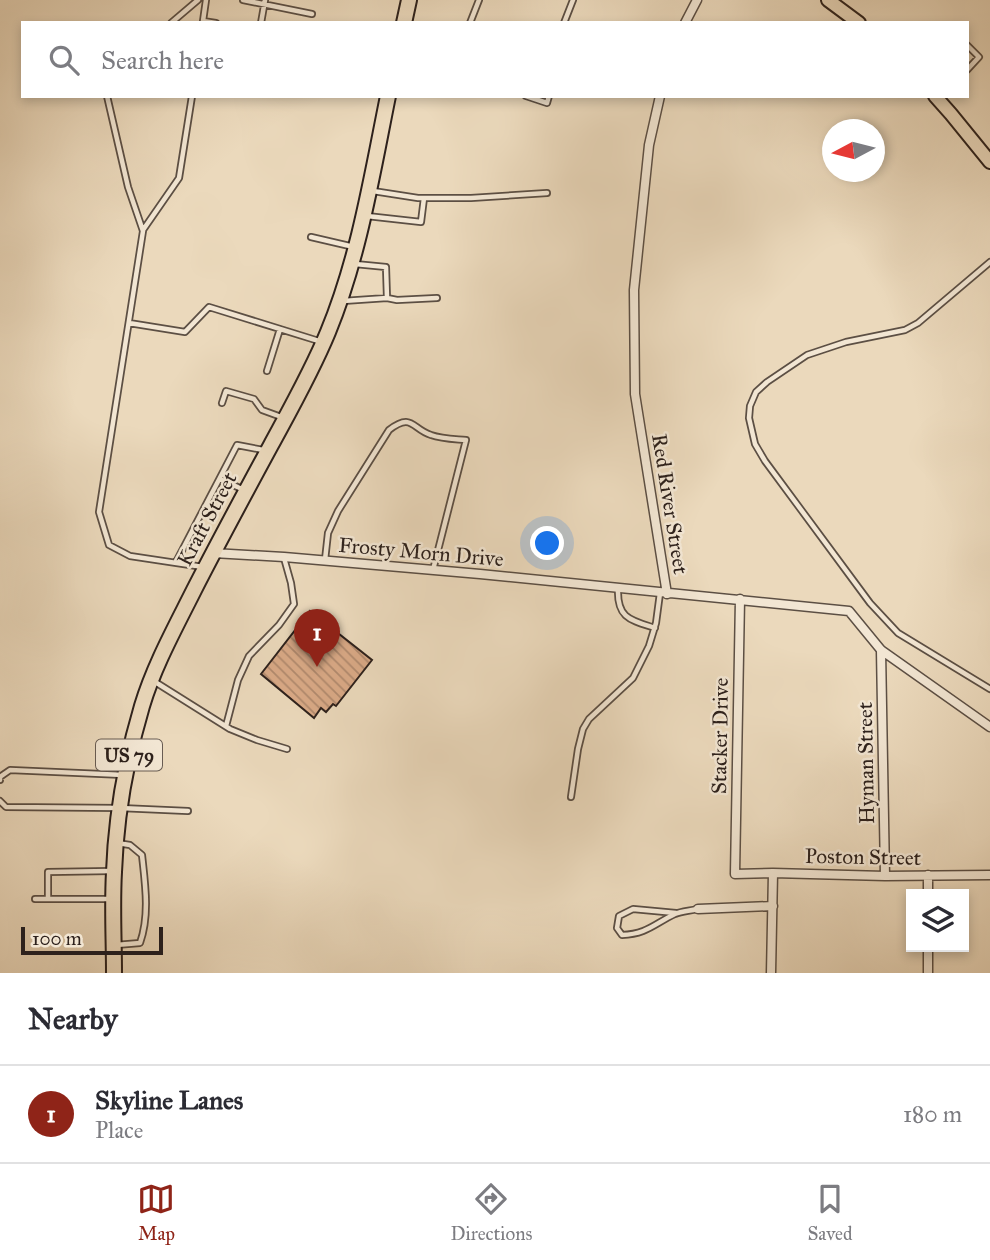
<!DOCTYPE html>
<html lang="en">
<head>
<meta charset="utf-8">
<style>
	body { margin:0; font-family:"IM FELL Great Primer",serif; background:#f7f7f7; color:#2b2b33 }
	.controls { position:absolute; right:21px; bottom:21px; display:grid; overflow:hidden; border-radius:0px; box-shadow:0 4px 10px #0003 }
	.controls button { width:63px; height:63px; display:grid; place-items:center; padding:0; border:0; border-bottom:2px solid #e1e1e2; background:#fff; color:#2b2b33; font:35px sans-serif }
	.compass { position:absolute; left:822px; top:119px; width:63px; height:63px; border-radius:50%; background:#fff; box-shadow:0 4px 10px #0003; rotate:263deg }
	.scale { position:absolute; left:21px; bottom:18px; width:142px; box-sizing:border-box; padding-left:7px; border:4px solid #2d211c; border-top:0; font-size:19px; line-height:24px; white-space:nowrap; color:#2d211c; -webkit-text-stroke:5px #f2e6d3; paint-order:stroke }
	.you { position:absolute; left:548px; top:544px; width:24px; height:24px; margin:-18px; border:5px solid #fff; border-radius:50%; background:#1a73e8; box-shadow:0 0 0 10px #1a73e833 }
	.badge { display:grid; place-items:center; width:46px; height:46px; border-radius:50%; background:#8f2418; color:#fff; font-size:23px; font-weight:700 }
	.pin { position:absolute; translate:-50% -58px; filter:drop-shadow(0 2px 4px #0008) }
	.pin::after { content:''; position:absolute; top:37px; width:24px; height:21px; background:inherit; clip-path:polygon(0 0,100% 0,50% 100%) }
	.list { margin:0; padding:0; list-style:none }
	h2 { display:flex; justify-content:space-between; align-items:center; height:91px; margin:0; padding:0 28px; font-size:30px }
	h2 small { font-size:23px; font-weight:400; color:#7c7c81 }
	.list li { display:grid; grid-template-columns:46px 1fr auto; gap:21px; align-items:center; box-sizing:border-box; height:98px; padding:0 28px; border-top:2px solid #e1e1e2 }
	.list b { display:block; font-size:26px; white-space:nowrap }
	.list p { margin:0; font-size:23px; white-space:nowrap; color:#7c7c81 }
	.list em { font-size:23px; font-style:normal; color:#7c7c81 }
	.icon { flex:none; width:38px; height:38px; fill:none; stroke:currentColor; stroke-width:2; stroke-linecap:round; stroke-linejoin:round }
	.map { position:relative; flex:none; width:990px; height:973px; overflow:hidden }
	.search { position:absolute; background:#fff; box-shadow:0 4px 10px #0003; left:21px; right:21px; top:21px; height:77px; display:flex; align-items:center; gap:18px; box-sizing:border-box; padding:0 24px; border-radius:0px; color:#7c7c81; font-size:26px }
	.sheet { height:189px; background:#fff }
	nav { display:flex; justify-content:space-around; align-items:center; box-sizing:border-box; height:98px; border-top:2px solid #e1e1e2; background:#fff; font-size:19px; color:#7c7c81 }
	nav a { display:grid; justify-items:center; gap:4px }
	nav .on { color:#8f2418 }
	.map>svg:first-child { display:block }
	.building { fill:url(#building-back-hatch); stroke:#2d211c; stroke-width:2 }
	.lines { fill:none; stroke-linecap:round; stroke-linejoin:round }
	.service-casing { stroke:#5c4f44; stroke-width:8 }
	.minor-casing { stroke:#5c4f44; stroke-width:11 }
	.primary-casing { stroke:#2d211c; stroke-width:16 }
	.trunk-casing { stroke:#2d211c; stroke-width:18 }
	.service { stroke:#f2e6d3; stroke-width:4.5 }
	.minor { stroke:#f2e6d3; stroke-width:8 }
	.primary { stroke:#ebd9bc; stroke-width:12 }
	.trunk { stroke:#ebd9bc; stroke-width:14 }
	.labels { text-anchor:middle; stroke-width:5; stroke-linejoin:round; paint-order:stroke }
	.shield { fill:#f2e6d3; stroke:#685c53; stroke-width:2 }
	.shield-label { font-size:19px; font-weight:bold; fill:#2d211c }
	.street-label { font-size:21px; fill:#2d211c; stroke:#f2e6d3 }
</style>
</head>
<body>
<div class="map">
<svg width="990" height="973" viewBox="0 0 990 973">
	<defs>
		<pattern id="building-back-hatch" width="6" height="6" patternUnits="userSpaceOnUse" patternTransform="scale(1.75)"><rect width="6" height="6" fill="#daaa87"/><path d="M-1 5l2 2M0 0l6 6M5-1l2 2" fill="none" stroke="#b18a6e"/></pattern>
	</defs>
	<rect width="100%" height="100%" fill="#ebd9bc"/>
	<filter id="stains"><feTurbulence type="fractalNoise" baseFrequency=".00286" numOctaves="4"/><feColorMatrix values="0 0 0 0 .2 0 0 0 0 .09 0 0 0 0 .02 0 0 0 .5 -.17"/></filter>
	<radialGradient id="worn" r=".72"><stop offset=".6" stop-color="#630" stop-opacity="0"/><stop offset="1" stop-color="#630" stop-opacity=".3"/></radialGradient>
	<path class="building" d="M310,611L372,660L336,706L333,704L326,712L321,708L314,718L261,674Z"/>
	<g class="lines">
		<defs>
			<path id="service" d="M243,0L312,14
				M203,21L206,0
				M203,21L216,23
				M171,23L198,0
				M261,23L265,0
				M470,23L479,0
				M564,23L573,0
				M967,45L979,57L967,70
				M107,96L128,187L143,231L99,512L109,545L130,556L203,567
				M526,96L547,103L549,96
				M373,191L418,198H471L547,193
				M367,216L421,222L424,198
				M143,230L179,178L192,96
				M311,237L354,247
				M990,262L918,323L905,330L846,342L807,355L767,382L756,392L750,406L749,418L755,444L765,461L870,603L898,633L990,689
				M387,298L397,300L437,298
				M343,301L387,298L386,267L355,264
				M129,323L185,332L209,307L322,342
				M267,371L280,329
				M222,403L226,391L254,399L262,410L284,418
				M220,479L244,490
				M325,560L328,533L338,511L389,430C412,412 412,429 431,435C442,439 455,439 466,440L433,570
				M176,562L237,445L263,450
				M618,589C617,618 630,620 655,628
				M152,680L230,729L257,740L287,749
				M226,726L238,680L249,656L279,625L294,604L291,583L284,558
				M0,780V777L10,770L124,775
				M571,797L578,749L583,729L589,719L633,678L649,646L656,623L660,593
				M0,801L6,807L120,808L188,811
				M35,899H112
				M48,899V872L111,871
				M676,913L633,909L619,916L617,928L622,935C647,934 654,924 675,914C682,911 690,911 697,909
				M116,945L140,943C150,915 145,883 142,855L130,845L117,843"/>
			<path id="minor" d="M685,23L697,0
				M660,96L649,145L634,290L635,394L667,594
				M213,553L284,557L480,574L849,611L881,650L990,727
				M740,599L735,874L773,873L885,876L990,875
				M881,650L885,876
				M928,894V875
				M698,909L773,906
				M771,973L773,873
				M928,973V947"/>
			<path id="primary" d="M828,0L859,23
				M935,96L951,114L990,162"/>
			<path id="trunk" d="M404,23L409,0
				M114,973C114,940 112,906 114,872C116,816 126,760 142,706C154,666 175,628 194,590C219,541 245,493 271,445C291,408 312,371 328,332C359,257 372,175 388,96"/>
		</defs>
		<use href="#service" class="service-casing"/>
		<use href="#minor" class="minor-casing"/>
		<use href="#primary" class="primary-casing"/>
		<use href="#trunk" class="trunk-casing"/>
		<use href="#service" class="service"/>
		<use href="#minor" class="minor"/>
		<use href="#primary" class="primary"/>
		<use href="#trunk" class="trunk"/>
	</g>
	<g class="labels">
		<rect class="shield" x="96" y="739.5" width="66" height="31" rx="5"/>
		<g class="shield-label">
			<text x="129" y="762">US 79</text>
		</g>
		<g class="street-label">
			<text transform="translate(670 504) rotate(81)" y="7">Red River Street</text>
			<text transform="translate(207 519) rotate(-62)" y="7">Kraft Street</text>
			<text transform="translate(421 552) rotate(5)" y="7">Frosty Morn Drive</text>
			<text transform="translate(720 736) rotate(-89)" y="7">Stacker Drive</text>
			<text transform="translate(866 763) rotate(-91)" y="7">Hyman Street</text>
			<text transform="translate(863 857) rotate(1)" y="7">Poston Street</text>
		</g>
	</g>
	<rect width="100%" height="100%" filter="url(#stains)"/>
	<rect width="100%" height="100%" fill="url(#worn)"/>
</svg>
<div class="controls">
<button><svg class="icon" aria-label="layers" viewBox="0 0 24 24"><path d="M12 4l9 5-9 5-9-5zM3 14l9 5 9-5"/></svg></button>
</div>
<svg class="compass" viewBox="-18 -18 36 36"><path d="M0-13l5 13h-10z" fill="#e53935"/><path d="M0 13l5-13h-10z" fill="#7c7c81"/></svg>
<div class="scale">100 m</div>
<div class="you"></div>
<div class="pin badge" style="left:317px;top:667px">1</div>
<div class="search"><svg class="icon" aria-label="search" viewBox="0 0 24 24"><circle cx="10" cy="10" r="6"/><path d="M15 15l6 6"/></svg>Search here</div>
</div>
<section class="sheet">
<h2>Nearby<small></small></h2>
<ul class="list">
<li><span class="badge">1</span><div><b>Skyline Lanes</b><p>Place</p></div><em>180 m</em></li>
</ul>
</section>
<nav>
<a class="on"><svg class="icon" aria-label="map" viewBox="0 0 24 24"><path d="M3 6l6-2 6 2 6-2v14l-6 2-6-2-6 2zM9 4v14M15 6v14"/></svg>Map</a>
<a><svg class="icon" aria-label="directions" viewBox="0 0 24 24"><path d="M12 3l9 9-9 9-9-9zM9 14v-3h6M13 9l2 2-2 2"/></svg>Directions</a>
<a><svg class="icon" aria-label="saved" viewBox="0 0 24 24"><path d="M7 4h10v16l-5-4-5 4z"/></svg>Saved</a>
</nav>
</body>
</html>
